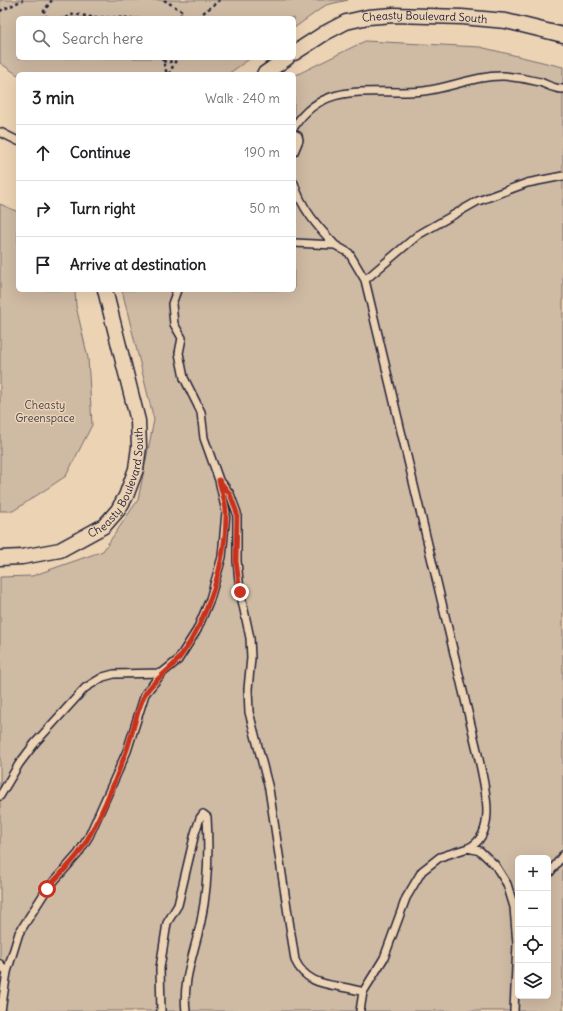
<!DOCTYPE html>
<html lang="en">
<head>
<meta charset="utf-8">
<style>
	body { margin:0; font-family:Delius,sans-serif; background:#f6f6f6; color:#202124 }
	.controls { position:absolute; right:12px; bottom:12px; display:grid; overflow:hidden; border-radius:6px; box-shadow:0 4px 16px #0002 }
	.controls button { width:36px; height:36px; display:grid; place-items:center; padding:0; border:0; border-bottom:1px solid #e0e0e0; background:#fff; color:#202124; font:20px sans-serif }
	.stop { position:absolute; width:12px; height:12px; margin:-9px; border:3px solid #c8321e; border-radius:50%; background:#fff }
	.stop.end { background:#c8321e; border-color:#fff; box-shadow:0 1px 4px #0008 }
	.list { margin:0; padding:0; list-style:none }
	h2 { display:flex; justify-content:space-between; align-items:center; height:52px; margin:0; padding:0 16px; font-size:17px }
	h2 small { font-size:13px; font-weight:400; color:#757577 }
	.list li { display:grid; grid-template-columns:26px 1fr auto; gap:12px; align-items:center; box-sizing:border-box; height:56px; padding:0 16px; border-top:1px solid #e0e0e0 }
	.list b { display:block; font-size:15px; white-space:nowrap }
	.list em { font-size:13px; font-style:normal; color:#757577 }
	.icon { flex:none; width:22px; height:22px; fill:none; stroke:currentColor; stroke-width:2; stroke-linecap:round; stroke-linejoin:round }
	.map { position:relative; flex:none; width:563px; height:1011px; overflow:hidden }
	.search { position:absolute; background:#fff; box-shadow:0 4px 16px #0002; left:16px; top:16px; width:280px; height:44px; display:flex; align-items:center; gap:10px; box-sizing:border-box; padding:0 14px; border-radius:6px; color:#757577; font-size:15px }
	.panel { position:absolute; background:#fff; box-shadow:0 4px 16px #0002; left:16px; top:72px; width:280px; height:220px; border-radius:6px }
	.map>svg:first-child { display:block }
	.green { fill:#cfbaa3; stroke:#786e6f; fill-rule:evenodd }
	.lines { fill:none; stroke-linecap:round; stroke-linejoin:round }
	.lane-casing { stroke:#22223b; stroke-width:10 }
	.street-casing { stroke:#22223b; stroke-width:17 }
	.path { stroke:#22223b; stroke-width:2.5; stroke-dasharray:3 3; stroke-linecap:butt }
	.lane { stroke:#ecd3b4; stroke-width:7 }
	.street { stroke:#ecd3b4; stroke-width:14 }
	.route { stroke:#c8321e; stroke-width:5 }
	.labels { text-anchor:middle; stroke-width:3; stroke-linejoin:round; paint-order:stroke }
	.street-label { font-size:11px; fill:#22223b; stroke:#ecd3b4 }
	.park-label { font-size:11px; fill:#454050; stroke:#ecd3b4 }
</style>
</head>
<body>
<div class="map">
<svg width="563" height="1011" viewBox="0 0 563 1011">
	<rect width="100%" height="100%" fill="#ecd3b4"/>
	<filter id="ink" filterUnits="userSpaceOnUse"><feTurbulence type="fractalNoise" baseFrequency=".025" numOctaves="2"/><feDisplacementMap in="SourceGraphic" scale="8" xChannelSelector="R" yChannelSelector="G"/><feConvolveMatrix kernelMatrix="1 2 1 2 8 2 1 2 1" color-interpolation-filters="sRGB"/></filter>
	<g filter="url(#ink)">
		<path class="green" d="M0,0H348L326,5L294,28V18H18V58H251L228,74L18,75L0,63Z
			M365,41L480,47L563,67V1011H0V577L32,576L103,551L138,500L154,420L122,290H294V76ZM518,858H548V996H518Z
			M0,204L18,212V290H75L76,306L88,358L92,425L66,476L13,511H0Z"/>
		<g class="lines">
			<defs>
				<path id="lane" d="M294,127C325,78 375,96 424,91C450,88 477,75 504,76C516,77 528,79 540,82C548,85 554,89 563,89
					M0,132L18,141
					M294,134L298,136L299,140L294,152
					M294,183C301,208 318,227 335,245
					M294,243L335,245L349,253L365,280L477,750C482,777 501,834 468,848
					M365,280L418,235L478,201L527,183L563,176
					M222,483L230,494L237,513V561L240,591L250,638L251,658L248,689L249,712L269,789L295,960C308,989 336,983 363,992
					M0,796L19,764L35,743L85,688L103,677L114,674L162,673L178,660L197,630L210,599L222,557L226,512L219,480L204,438L201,412L184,378L179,353L182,338L174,324L172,304L177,290
					M548,875L563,855
					M0,964L7,972
					M1,1011L7,972L19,933L47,889L78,854L89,836L127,751L145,694L162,673
					M161,1011L160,968L167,923L178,905L195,833L200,818L203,814L207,817C209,852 208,887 201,921C195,951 182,980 186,1011
					M360,1011L363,992L384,958L406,898L422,871L440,857L468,848L480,851L495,865L507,884L514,907
					M514,1011L517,944L514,907L518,902"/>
				<g id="street">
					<path id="s1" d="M294,53L325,33L346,22L368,17L394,15L462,17L506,21L563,35"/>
					<path d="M264,74L287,58"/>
					<path id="s2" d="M0,558L22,557L60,550L104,526L118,510L126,496L136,469L139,447L138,421L105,290"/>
				</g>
			</defs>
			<use href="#lane" class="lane-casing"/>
			<use href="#street" class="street-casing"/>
			<path class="path" d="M164,0L182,11L180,18
				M0,11L23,0
				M47,18L44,11L52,0
				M66,18L74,14L91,17L132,18
				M200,18L203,13L220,0
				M162,58L167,74
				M163,61L170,62L174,58
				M169,74L177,58"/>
			<use href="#lane" class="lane"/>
			<use href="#street" class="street"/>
		</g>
	</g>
	<g class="lines" filter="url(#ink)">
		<path class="route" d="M47,889C57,877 70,865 79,853C99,823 113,786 126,752C133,733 136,712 145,694C154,679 170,671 180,657C208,619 227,560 226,512C226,502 221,490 219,480L230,494L237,513L236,561L240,592"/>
	</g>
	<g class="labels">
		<g class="street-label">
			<text dy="4" stroke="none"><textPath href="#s1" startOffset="140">Cheasty Boulevard South</textPath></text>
			<text dy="4" stroke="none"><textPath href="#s2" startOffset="156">Cheasty Boulevard South</textPath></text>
		</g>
		<g class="park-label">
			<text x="45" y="409">Cheasty<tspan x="45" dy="13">Greenspace</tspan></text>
		</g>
	</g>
</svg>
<div class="controls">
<button>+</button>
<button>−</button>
<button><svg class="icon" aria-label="locate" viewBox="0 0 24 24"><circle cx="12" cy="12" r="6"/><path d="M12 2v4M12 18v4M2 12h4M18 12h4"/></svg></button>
<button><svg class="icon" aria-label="layers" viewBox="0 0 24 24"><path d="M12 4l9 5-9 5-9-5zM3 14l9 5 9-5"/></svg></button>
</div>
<div class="stop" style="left:47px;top:889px"></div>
<div class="stop end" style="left:240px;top:592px"></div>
<div class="search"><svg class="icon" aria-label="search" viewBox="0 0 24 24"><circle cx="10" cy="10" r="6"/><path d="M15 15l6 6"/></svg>Search here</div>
<section class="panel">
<h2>3 min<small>Walk · 240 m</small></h2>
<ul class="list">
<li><svg class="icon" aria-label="ahead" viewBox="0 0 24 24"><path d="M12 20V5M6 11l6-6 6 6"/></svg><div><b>Continue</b></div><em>190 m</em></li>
<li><svg class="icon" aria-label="right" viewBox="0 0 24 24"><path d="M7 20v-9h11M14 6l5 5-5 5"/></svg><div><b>Turn right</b></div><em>50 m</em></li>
<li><svg class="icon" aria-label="arrive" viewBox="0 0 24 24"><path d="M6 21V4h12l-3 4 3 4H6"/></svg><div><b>Arrive at destination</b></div></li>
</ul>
</section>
</div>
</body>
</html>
